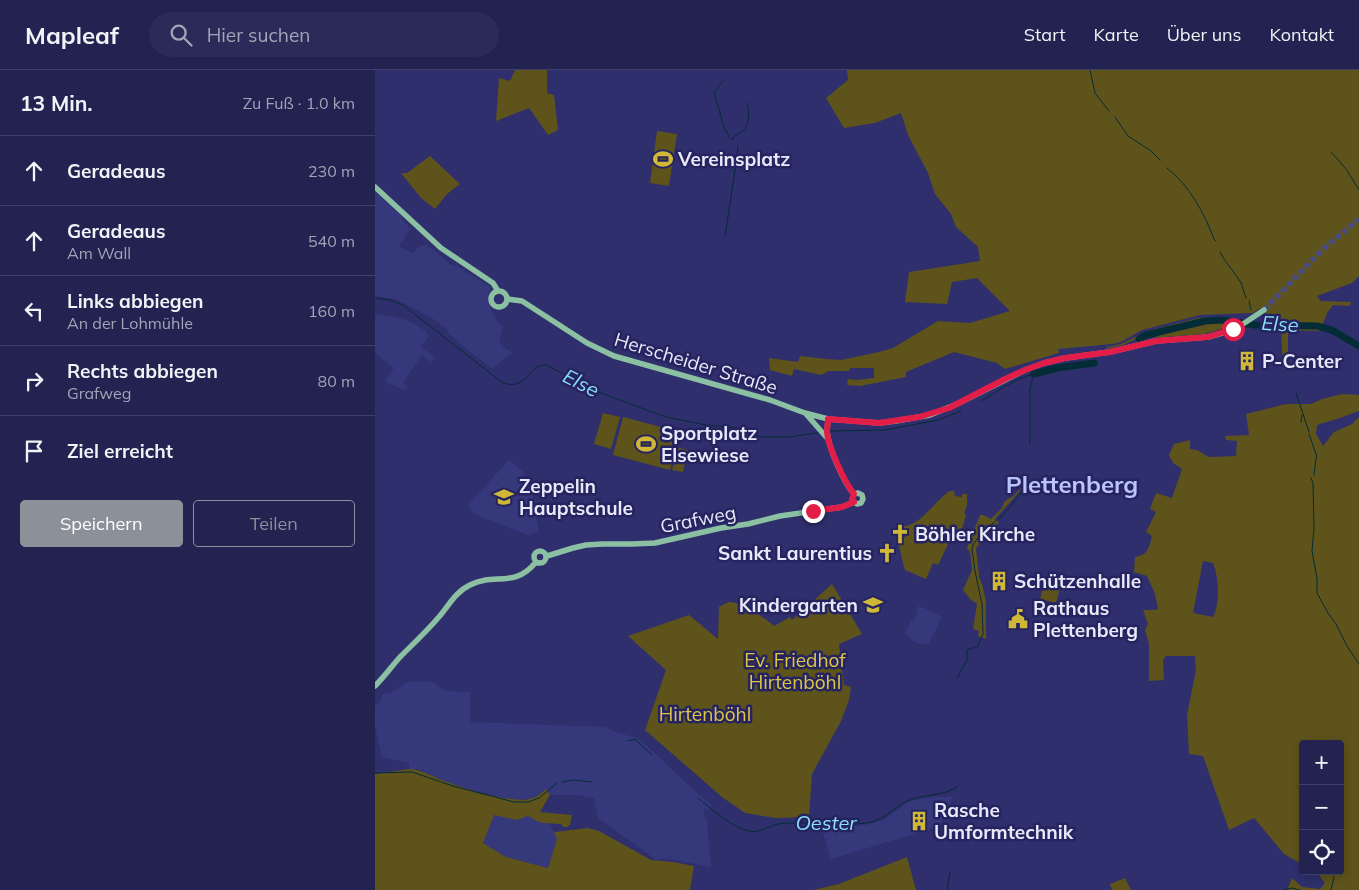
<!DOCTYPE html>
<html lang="de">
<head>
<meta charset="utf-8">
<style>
	body { margin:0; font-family:Mulish,sans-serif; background:#2a2b58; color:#f1f3f6 }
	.controls { position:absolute; right:15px; bottom:15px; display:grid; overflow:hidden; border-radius:5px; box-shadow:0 2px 8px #0003 }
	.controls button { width:45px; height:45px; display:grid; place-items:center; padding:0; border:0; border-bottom:1px solid #3f4068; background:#222351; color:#f1f3f6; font:25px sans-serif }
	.stop { position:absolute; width:15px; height:15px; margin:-11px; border:4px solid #e11d48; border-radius:50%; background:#fff }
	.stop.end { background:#e11d48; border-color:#fff; box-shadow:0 1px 5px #0008 }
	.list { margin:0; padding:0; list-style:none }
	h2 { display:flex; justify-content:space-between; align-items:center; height:65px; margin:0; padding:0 20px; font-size:21px }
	h2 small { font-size:16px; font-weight:400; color:#a2a4b7 }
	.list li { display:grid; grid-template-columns:32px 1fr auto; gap:15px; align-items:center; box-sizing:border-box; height:70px; padding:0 20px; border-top:1px solid #3f4068 }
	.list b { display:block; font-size:19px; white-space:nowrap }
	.list p { margin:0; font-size:16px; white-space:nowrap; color:#a2a4b7 }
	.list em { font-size:16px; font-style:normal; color:#a2a4b7 }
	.actions { display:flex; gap:10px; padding:15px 20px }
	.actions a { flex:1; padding:11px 0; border:1px solid #8c9099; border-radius:5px; text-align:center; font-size:18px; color:#8c9099 }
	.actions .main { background:#8c9099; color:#fff }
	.icon { flex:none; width:28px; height:28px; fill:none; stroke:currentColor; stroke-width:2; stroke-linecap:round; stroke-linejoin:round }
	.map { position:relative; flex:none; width:984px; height:820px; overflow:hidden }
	header { display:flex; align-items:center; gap:30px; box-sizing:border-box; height:70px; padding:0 25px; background:#222351; border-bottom:1px solid #3f4068 }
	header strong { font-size:24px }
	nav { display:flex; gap:28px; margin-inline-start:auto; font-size:18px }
	.search { width:350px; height:45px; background:#2a2b58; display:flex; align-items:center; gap:12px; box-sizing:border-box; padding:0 18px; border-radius:28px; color:#a2a4b7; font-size:19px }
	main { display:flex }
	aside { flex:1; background:#222351 }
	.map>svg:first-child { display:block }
	.built { fill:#36387c }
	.green { fill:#5e531b; fill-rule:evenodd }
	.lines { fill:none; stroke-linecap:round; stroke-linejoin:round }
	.stream { stroke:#032c36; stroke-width:1 }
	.river { stroke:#032c36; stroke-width:7 }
	.secondary-tunnel { stroke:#4a4b81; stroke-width:5.5; stroke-dasharray:5.5 3; stroke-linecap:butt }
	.secondary { stroke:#8cc0a2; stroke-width:5.5 }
	.route { stroke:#e11d48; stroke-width:6 }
	.labels { text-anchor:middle; stroke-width:5; stroke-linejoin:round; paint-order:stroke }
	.poi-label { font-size:19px; font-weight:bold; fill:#e7e9f8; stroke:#252460; text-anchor:start }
	.street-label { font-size:19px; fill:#e7e9f8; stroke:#252460 }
	.park-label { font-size:19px; fill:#dfc745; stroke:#252460 }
	.water-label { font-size:20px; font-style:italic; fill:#8bdff7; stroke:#252460 }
	.district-label { font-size:24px; font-weight:bold; fill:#bbc3fd; stroke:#252460 }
</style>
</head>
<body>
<header>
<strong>Mapleaf</strong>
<div class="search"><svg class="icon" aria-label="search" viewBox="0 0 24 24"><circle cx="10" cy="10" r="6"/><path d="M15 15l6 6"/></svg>Hier suchen</div>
<nav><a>Start</a><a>Karte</a><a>Über uns</a><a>Kontakt</a></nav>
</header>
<main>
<aside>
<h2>13 Min.<small>Zu Fuß · 1.0 km</small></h2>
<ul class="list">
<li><svg class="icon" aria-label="ahead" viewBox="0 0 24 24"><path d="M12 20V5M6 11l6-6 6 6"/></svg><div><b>Geradeaus</b></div><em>230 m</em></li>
<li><svg class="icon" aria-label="ahead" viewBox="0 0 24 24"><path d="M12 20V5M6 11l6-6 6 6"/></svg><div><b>Geradeaus</b><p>Am Wall</p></div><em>540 m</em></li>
<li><svg class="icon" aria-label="left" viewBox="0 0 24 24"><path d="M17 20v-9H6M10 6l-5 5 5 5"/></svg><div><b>Links abbiegen</b><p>An der Lohmühle</p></div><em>160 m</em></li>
<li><svg class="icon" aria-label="right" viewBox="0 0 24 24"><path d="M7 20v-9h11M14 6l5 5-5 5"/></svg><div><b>Rechts abbiegen</b><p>Grafweg</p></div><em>80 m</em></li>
<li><svg class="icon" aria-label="arrive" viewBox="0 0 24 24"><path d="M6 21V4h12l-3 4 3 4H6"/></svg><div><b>Ziel erreicht</b></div></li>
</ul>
<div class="actions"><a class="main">Speichern</a><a>Teilen</a></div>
</aside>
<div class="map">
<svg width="984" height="820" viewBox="0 0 984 820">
	<rect width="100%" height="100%" fill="#2e2f6c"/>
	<path class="built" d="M0,122L27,147L28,150L35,159L24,176L36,183L39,182L45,176L51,175L60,181L77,196L80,195L115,217V221L113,224L115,237L120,248L125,255L128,257L124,271L130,278L138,283L134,285L117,299L84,273L72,262L73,260L57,248L23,230L0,226Z
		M0,244L19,247L32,250L51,261L54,266L46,277L60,287L56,292L47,285L28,313L32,316L30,320L9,312L19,298L0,283Z
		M134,390L149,402L148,407L157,417L160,443L164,462L153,465L101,445L92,436Z
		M543,536L554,540L567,547L554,573L549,575L543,574L538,571L530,563L536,551L540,549Z
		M56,611L70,621L95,622V652L230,657L243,663L262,668L271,675L323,724L337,735L333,740L330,738L328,746L331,747L332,750L336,797L295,789H280L223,748L219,728L202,725H175L171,720L162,726L155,729L136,730L79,715L42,699H34V693L7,687L0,657V635L5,632L8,624L16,623L33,612Z
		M578,726L568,749L565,755L562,757L456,789L446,756L471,757L491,755L509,750L534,731L561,727Z
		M119,744L152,745L158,747L164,752H174L183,769L173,798L131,787L108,773Z"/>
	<path class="green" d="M140,0H172V23L179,25L183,60L173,65L154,38L121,51L124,8L135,11Z
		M472,0H984V206L977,213L942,226L946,231L976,232L975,236L958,235L952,243L945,261L913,260V289L914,298L908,299L906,259L881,257L893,246L885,238L878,243L825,245L767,260L746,272L737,274L683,279L684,283L630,299L622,293L579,282L531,302V307L485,316L472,315L473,309L482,310L499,308V298H475L474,301H454L446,305L419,299L417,306L395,300L394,288L423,292L425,286L451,289L466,290L504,282L518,278L563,251L595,253L635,241L602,208L577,212L572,234L530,232L534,202L605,191L603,177L581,157L576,144L560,124L553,103L533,65L526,43L500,53L469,58L451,28L473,10Z
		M282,61L302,64L294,116L275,113Z
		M55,86L85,114L72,124L60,139L46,128L26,103H32Z
		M835,247L780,260L748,275L731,279L732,277L746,274L772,261L823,248Z
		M827,253H860L843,260L829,264L778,268L798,260Z
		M967,324L984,325V341L962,349L942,355L941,364L948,376L959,362L977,354L984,347V820H912L917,808L927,817L945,819L950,813L943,804L939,801H965V674H928V795L909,784L879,748L854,760L828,686L814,684L812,645L821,600L820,586H791L788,590L789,610L774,611V574L770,560L773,554L768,540H778L783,539L780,524L772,506L759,502L760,487C773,485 774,478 777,466L771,462L781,442L775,439L781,423L797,428L807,399L798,393L794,385L799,374L815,370V379L822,380L834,387L861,386L862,371L851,370L850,366L874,365L871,344L911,334H936L947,329ZM828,491L838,493C844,507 845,534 838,547L818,543Z
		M228,343L245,347L236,379L219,374Z
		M248,347L305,362L295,400L238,385Z
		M302,377L313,380L308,402L297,400Z
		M646,418L645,421L620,449L624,452L601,478L604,507L607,514L611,531V569L603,566L604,561L598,559L602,534L595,529L588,520L597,500L595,481L592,479L593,475L605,445H608L616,449L626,439L630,431L638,426Z
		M575,421H579L580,426L587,427V424H592V435L589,443L591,445L585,467L578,464L563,495L558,493L551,509L530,500C527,490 526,481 522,471L526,470L531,466L527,457C548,454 559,431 575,421Z
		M685,508L687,510L681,533L665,529L669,515L678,519Z
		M457,514L487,564L464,574L469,615L476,617L474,630L466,651L437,704L434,747L400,748L370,743L347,727L270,660L291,600L253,566L314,545L343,569L344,537C346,536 351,533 354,532C366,531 391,549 399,556L415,547L417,550Z
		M34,699C46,699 56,706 67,710C87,718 134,733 154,729C161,728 165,724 171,719L175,725L165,742L197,745L195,755L192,757H188L186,754C182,754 166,753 164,752C159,750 157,747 152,746L142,750L119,745L108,773L131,787L173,798L182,769L179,762L213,758L224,761L276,790L298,792L319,796L315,820H0V704Z
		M532,787L541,820H438L464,814Z
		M750,808L756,820H737L735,814Z"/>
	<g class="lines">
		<path class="stream" d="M715,0L720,23L734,41
			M348,11L339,22L350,61L352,62C354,66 354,70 359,69L358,67C360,65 363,64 365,63C376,56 374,43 372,33
			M740,47L753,66L776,81L785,90
			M956,82L971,99L984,120
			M792,98C815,116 829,143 839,169L841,171
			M350,167L361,93L363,76
			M845,182C850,193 860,202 866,213C868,217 869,223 871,228
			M0,228L15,230L28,235L128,313C154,321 152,294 171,295L223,322L291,347L331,355L358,357L387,367H413L442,363
			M874,231L876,240
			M921,323L934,362
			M606,331C623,321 639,309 659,304
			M926,352L927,345
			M456,361L510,360L563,350L586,341
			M934,364L942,387L941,388L939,405
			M655,374V318L659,304
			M936,408L938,413L939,458L937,481L942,509V523L953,543L961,554L972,576L984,594
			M582,608L592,590V580L603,576L608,564L607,534L600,501L597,479L598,475L606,463L627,446L639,432L646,423L648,416
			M253,671L260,669L277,685
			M0,703L37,702L78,716L139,732H153L164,728L182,713
			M187,712L199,710L217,712
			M323,728C339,741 355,756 374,761C385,764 394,755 403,754C408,753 414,753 419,753C443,752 467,756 491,753C513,750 520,734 538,729C553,724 568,726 582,717
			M572,820L575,802
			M908,820L917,818L925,820
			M956,820L959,807"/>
		<path class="river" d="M764,269L771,265L830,251L847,250L880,255L942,256L957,260L984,276
			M659,304L682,298L719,293"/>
		<path class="secondary-tunnel" d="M889,240L948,179L984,149"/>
		<path class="secondary" d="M0,117L66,178L118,213L123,221
			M116 229a8 8 0 1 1 16 0a8 8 0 1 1-16 0Z
			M132,229L147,231L212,273L239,286L395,330L430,343L453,349L504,353L521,351L555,345L582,334L650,300L669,293L690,288L735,282L781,271L833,267L847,263L868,254L889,240
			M431,344L453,369
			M453,349C453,353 452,358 452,361C453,377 469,413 479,424
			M159 487a6 6 0 1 1 12 0a6 6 0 1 1-12 0Z
			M172,486L198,478L211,475L228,474H257L280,473L346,458L373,454L405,446L467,437L479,432L482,434L486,433L488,429L487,425L483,423L479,424
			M0,616C9,607 17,596 25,587C38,574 51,562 63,548C73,537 80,522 95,515C120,502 139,519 161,492"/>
	</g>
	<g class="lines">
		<path class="route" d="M438,441L467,437L479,432L477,429L479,424C470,413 453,377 452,362C452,358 453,353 453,349L504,353L544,347L574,338L630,309L650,300L669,293L690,288L735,282L781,271L833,267L858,259"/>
	</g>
	<defs>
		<symbol id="stadium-bare" viewBox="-9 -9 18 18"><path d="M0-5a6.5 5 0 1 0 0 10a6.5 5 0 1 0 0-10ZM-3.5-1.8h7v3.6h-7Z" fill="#cfb837" stroke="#252460" stroke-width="2.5" paint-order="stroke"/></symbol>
		<symbol id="building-bare" viewBox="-9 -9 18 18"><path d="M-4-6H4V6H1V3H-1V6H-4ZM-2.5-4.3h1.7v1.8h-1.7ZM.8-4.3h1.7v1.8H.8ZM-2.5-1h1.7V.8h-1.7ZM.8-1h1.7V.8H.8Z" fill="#cfb837" stroke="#252460" stroke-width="2.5" paint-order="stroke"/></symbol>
		<symbol id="school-bare" viewBox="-9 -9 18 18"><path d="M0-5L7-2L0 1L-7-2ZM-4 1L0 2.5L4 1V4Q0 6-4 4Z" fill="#cfb837" stroke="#252460" stroke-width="2.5" paint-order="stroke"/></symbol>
		<symbol id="church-bare" viewBox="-9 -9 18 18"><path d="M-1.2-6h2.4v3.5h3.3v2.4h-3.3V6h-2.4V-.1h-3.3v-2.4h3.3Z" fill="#cfb837" stroke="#252460" stroke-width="2.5" paint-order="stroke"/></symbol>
		<symbol id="civic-bare" viewBox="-9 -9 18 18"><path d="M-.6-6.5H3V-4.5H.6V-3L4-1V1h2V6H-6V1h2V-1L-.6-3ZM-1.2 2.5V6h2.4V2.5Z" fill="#cfb837" stroke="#252460" stroke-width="2.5" paint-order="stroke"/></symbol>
	</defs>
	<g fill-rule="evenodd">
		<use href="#stadium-bare" x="274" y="75" width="28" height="28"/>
		<use href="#building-bare" x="858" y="277" width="28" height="28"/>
		<use href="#stadium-bare" x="257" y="360" width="28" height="28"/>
		<use href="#school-bare" x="115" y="413" width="28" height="28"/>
		<use href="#church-bare" x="511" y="450" width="28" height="28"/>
		<use href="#church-bare" x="498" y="469" width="28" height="28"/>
		<use href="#building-bare" x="610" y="497" width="28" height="28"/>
		<use href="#school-bare" x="484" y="521" width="28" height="28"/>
		<use href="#civic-bare" x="629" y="535" width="28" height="28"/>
		<use href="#building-bare" x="530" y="737" width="28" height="28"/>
	</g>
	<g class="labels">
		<g class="poi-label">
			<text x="303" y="96">Vereinsplatz</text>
			<text x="887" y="298">P-Center</text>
			<text x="286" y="370">Sportplatz<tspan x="286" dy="22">Elsewiese</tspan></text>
			<text x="144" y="423">Zeppelin<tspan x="144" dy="22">Hauptschule</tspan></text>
			<text x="540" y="471">Böhler Kirche</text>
			<text x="497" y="490" text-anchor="end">Sankt Laurentius</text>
			<text x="639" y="518">Schützenhalle</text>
			<text x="483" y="542" text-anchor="end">Kindergarten</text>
			<text x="658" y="545">Rathaus<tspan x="658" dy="22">Plettenberg</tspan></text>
			<text x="559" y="747">Rasche<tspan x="559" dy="22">Umformtechnik</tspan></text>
		</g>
		<g class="street-label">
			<text transform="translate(321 293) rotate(17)" y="7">Herscheider Straße</text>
			<text transform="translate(323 449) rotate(-11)" y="7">Grafweg</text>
		</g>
		<g class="park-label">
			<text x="420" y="597">Ev. Friedhof<tspan x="420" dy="22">Hirtenböhl</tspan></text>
			<text x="330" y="651">Hirtenböhl</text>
		</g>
		<g class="water-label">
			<text transform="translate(905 254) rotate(4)" y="7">Else</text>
			<text transform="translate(206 313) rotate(27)" y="7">Else</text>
			<text x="451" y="760">Oester</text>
		</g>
		<g class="district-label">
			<text x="697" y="423">Plettenberg</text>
		</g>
	</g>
</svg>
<div class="controls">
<button>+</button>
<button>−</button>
<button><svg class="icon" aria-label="locate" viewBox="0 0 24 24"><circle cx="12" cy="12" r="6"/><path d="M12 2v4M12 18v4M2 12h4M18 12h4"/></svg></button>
</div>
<div class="stop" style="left:858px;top:259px"></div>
<div class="stop end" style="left:438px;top:441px"></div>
</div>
</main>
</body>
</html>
